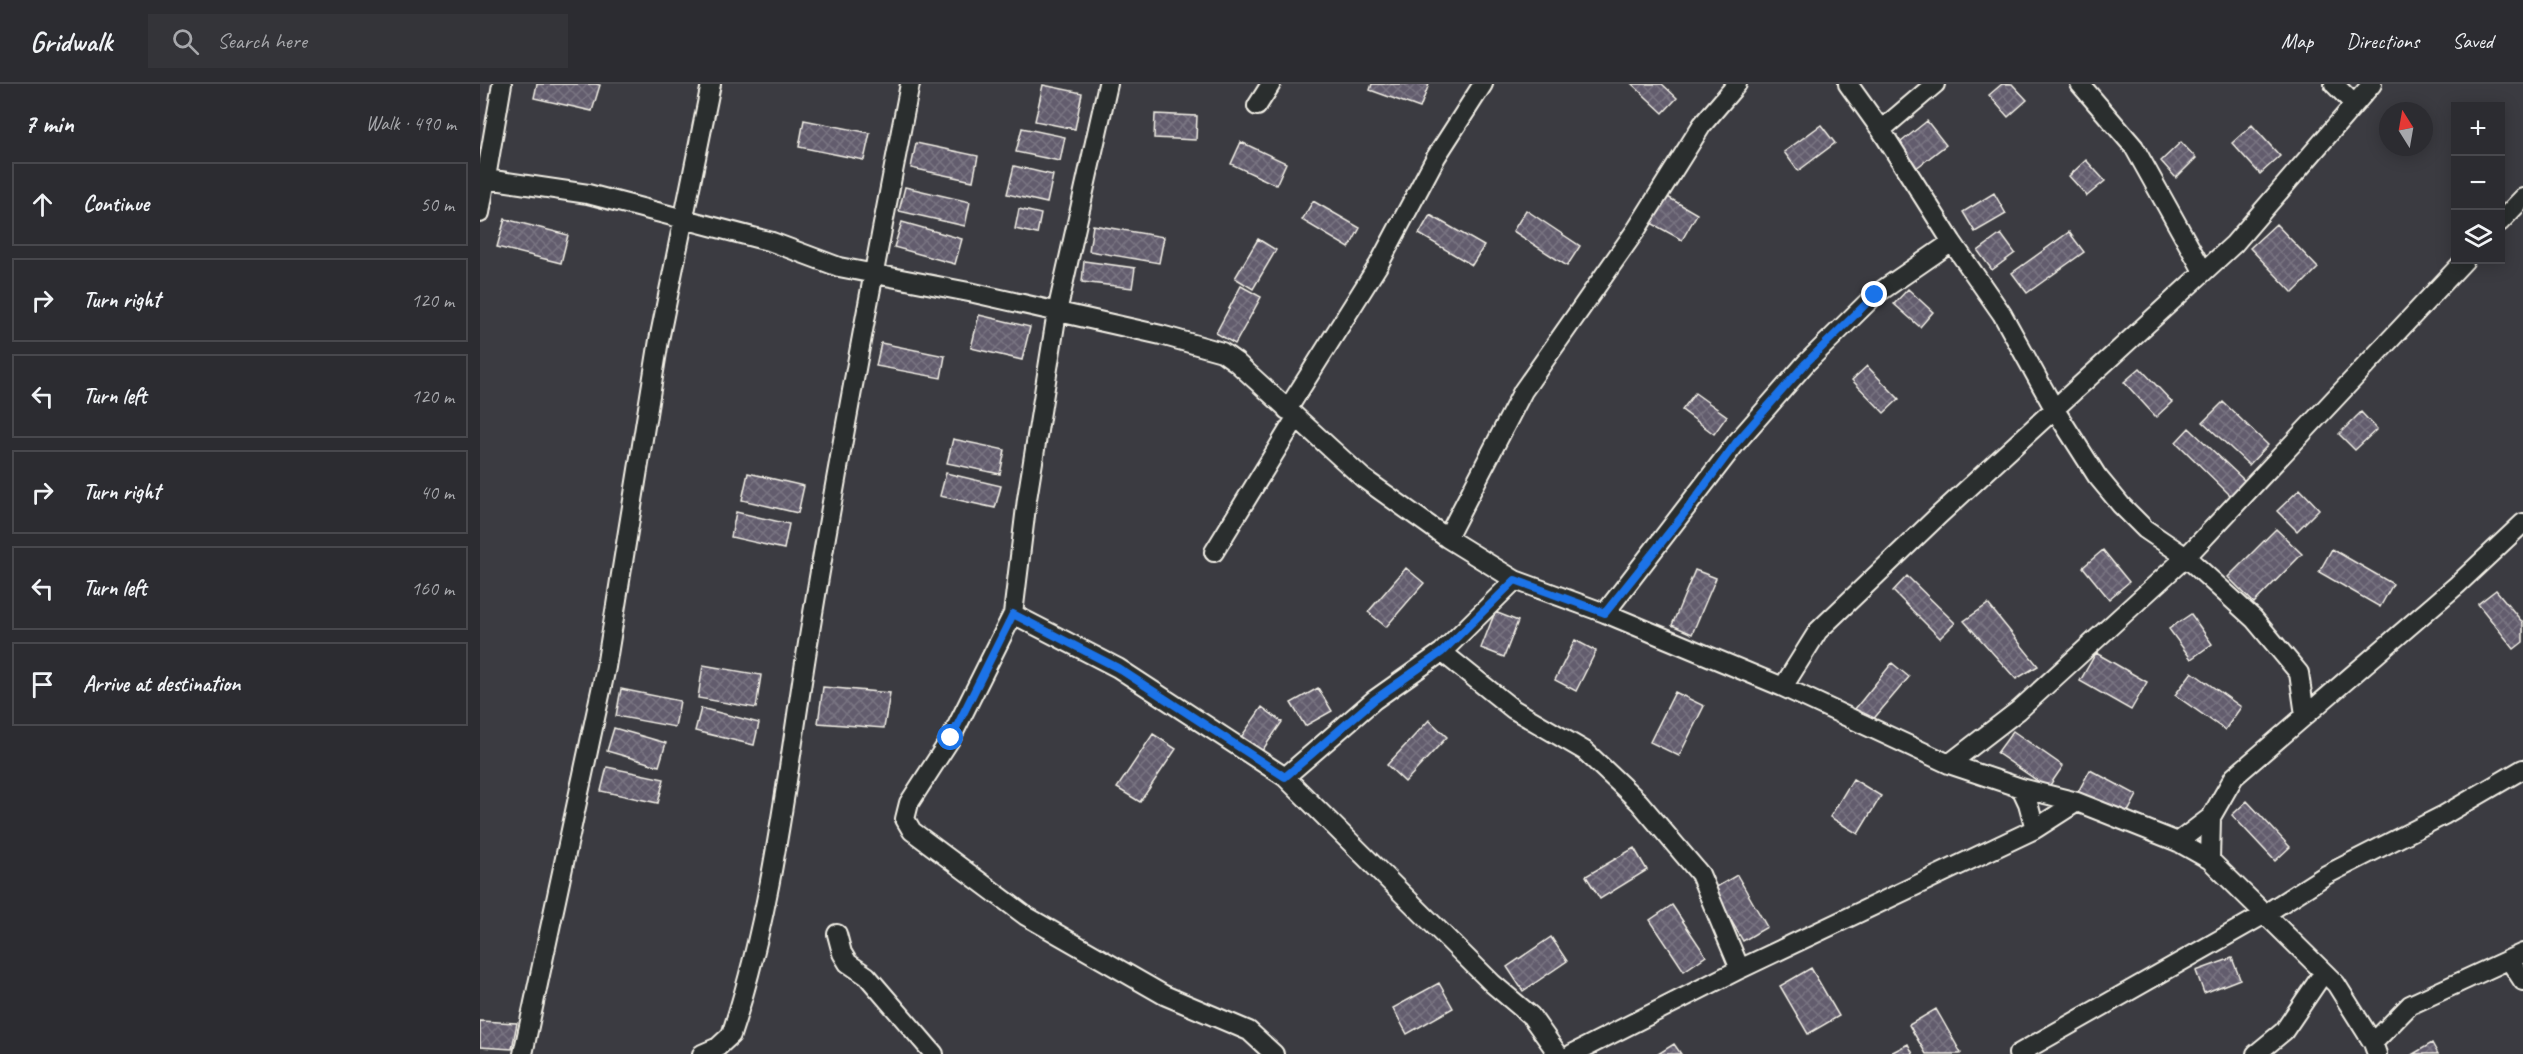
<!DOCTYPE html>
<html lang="en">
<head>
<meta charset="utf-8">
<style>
	body { margin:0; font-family:Caveat,sans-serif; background:#343439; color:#f1f3f6 }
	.controls { position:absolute; right:18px; top:18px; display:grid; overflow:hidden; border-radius:0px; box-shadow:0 3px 15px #0003 }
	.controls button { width:54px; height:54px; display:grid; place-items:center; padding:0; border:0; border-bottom:2px solid #48484d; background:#2c2c31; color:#f1f3f6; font:30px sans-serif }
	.compass { position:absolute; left:1899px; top:18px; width:54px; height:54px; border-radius:50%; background:#2c2c31; box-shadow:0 3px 15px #0003; rotate:349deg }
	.stop { position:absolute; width:18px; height:18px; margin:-14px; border:4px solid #1a73e8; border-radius:50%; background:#fff }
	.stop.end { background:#1a73e8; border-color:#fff; box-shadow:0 2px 6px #0008 }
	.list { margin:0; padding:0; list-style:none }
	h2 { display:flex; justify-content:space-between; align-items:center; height:78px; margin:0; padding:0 24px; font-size:26px }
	h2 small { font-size:20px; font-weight:400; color:#a6a7ab }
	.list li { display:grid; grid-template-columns:39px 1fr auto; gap:18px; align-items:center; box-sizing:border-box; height:84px; margin:0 12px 12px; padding:0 12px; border:2px solid #48484d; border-radius:0px }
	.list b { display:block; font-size:22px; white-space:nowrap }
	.list em { font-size:20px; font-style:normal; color:#a6a7ab }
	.icon { flex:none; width:33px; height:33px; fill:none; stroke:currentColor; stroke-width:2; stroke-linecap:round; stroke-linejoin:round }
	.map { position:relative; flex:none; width:2043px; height:970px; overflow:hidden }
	header { display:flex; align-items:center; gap:36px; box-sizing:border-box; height:84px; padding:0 30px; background:#2c2c31; border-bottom:2px solid #48484d }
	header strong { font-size:28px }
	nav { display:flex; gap:33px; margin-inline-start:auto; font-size:21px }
	.search { width:420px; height:54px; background:#343439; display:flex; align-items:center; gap:15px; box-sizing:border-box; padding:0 21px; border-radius:0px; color:#a6a7ab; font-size:22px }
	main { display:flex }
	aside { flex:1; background:#2c2c31 }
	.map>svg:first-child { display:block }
	.building { fill:url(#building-cross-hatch); stroke:#f4f1e8; stroke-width:1.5 }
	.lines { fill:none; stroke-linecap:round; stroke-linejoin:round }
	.minor-casing { stroke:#f4f1e8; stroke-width:22 }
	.minor { stroke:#2a2d2e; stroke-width:18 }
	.route { stroke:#1a73e8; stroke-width:8 }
</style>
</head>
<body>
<header>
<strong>Gridwalk</strong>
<div class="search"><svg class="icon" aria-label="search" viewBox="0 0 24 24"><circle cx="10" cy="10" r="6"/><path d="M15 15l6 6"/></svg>Search here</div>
<nav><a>Map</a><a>Directions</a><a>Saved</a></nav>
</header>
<main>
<aside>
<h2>7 min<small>Walk · 490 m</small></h2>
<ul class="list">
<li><svg class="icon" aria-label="ahead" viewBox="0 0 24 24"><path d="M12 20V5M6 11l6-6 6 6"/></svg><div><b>Continue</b></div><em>50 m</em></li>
<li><svg class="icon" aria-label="right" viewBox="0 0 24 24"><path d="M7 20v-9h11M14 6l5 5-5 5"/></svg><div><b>Turn right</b></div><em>120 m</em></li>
<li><svg class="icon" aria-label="left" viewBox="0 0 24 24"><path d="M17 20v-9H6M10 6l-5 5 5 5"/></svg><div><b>Turn left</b></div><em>120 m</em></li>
<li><svg class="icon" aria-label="right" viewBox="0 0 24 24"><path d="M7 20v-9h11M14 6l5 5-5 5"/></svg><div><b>Turn right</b></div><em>40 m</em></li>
<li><svg class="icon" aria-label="left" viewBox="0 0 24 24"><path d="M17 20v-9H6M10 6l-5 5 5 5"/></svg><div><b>Turn left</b></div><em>160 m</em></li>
<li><svg class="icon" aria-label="arrive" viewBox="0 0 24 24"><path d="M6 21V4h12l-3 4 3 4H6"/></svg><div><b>Arrive at destination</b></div></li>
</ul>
</aside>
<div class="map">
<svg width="2043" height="970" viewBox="0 0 2043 970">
	<defs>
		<pattern id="building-cross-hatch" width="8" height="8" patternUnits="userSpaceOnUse" patternTransform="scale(1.5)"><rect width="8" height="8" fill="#625c6d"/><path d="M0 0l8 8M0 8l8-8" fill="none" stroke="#797482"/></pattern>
	</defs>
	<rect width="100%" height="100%" fill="#3b3b41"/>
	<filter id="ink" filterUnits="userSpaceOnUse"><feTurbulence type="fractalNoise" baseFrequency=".0167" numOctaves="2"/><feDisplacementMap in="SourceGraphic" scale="12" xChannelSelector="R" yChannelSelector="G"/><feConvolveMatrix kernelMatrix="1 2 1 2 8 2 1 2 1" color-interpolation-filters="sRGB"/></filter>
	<g filter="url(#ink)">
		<path class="building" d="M57,0H116L120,1L112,27L54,14Z
			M892,0H949L940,24L890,6Z
			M1152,0H1182L1197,14L1183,29Z
			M1522,0H1532L1547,16L1528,33L1509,11Z
			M563,1L602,9L595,45L555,37Z
			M675,30L717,32L716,56L674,54Z
			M324,36L390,49L384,76L319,63Z
			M1447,37L1466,61L1435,85L1416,62Z
			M1341,41L1355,59L1318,87L1304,68Z
			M1772,41L1800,72L1780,90L1752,59Z
			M542,44L585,53L580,77L536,68Z
			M761,58L806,79L796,101L751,80Z
			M1701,58L1716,74L1696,94L1681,77Z
			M436,59L498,72L493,97L431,84Z
			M1606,76L1625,97L1607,112L1589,92Z
			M534,82L573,91L567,119L527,110Z
			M425,103L490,118L485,142L419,127Z
			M1514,109L1526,130L1495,148L1483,128Z
			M1186,112L1217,130L1202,156L1171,139Z
			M833,117L880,144L869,164L822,136Z
			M539,125L561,130L557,150L535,145Z
			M1046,126L1100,162L1087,182L1033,147Z
			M950,131L1004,162L992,181L939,150Z
			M25,135L88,151L81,179L17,163Z
			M422,138L482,155L475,180L414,163Z
			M1796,140L1838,184L1813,209L1770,164Z
			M613,141L684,153L679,179L609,167Z
			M1589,148L1604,168L1547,209L1532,189Z
			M1521,150L1535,169L1512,186L1498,167Z
			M778,155L796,166L773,205L755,194Z
			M604,177L655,184L652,204L602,198Z
			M761,202L781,213L755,260L736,249Z
			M1428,205L1453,228L1440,243L1414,220Z
			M499,231L550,243L542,276L491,264Z
			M401,259L465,272L461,294L396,282Z
			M1387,282L1419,315L1404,329L1372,296Z
			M1660,284L1692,318L1676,333L1644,298Z
			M1215,309L1247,332L1234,350L1202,326Z
			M1743,318L1788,361L1769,381L1723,338Z
			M1881,328L1897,345L1875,366L1859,350Z
			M1709,344L1765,397L1751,412L1696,358Z
			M473,355L525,366L520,390L467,379Z
			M268,389L324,402L318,429L262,416Z
			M466,389L521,402L515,424L460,412Z
			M1820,405L1839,425L1817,447L1797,427Z
			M256,428L309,440L304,465L251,453Z
			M1796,445L1822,470L1774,519L1748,493Z
			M1852,465L1913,500L1900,523L1839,488Z
			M1623,466L1649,498L1629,515L1603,483Z
			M926,484L944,499L906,543L888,528Z
			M1215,486L1236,494L1212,550L1192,541Z
			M1427,492L1475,539L1460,554L1413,507Z
			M2016,506L2043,539V558L2034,565L1998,520Z
			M1508,520L1558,582L1536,595L1484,537Z
			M1015,528L1038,537L1024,573L1001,564Z
			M1711,530L1732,560L1711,575L1689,545Z
			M1095,556L1116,567L1096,607L1075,596Z
			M1616,569L1667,598L1651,626L1600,597Z
			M1412,579L1429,593L1391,638L1375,625Z
			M223,581L281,591L276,624L218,614Z
			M1712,588L1761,623L1745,646L1695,611Z
			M343,603L410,609L404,644L338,639Z
			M838,604L852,627L825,642L811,619Z
			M141,605L200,617L195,643L136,632Z
			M1195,608L1224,622L1199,672L1170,658Z
			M782,623L802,638L777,674L757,659Z
			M221,624L279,639L274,661L215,647Z
			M949,636L967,653L925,698L907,681Z
			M134,644L186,659L179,682L127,667Z
			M1533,647L1583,682L1568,704L1517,669Z
			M673,650L696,665L660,718L637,704Z
			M127,683L184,695L178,719L121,707Z
			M1610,686L1657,711L1644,735L1597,710Z
			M1373,695L1401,712L1378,750L1350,733Z
			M1767,717L1810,763L1795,777L1752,731Z
			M1154,764L1167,786L1120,815L1106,792Z
			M1257,791L1287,843L1263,857L1233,805Z
			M1192,821L1226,872L1204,887L1170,836Z
			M1071,853L1087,877L1043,907L1027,883Z
			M1752,874L1760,895L1724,909L1716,887Z
			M1331,884L1359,932L1328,950L1300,902Z
			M959,899L973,924L927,950L913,924Z
			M1456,925L1481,969L1480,970H1446L1429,941Z
			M0,937L37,939L32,965L0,963Z
			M1952,959L1958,970H1933Z
			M1194,960L1201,970H1178Z
			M1428,960L1433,970H1409Z"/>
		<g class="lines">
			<defs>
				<path id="minor" d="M628,0L577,228L547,415L533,530L471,654L429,719L425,735L432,747L546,832L684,911L769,947L794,970
					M1368,0L1401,46L1472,158L1522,230L1575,326L1617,392L1641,421L1665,445L1706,473L1774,535L1819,589L1825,631
					M1600,0L1654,63L1723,187
					M1854,0L1874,20
					M777,22L791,0
					M1401,46L1455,0
					M0,94L108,110L292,158L359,183L494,209L681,251L742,268L756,278L883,394L967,454L1035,496L1125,529L1303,603L1469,680L1541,704L1597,718L1698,758L1730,776L1856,900L1893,959L1897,970
					M0,129L22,0
					M2020,138L2043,114
					M807,326L899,180L956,73L1003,0
					M967,454L1043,307L1156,146L1222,41L1257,0
					M734,468L816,334
					M1125,529L1256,359L1326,279L1395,211L1472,158
					M533,530L638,584L805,693L1013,900L1051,932L1078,970
					M962,568L1033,625L1105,667L1159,718L1220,790L1260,885
					M1303,603L1338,547L1458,432L1754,160L1892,0
					M1469,680L1539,626L1706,473L1985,176
					M805,693L894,616L962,568L1035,496
					M1541,704L1548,719L1555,745
					M1698,758L1731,733
					M1730,776L1731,733L1754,693L1977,501L2043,439
					M357,850L362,869L368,879L387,892L454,970
					M2030,877L2043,897
					M1893,959L1930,921L2043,869
					M43,970L126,583L179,256L231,0
					M222,970L238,963L251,951C295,819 308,678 331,541C361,360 395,180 430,0
					M1092,970L1260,885L1555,745L1597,718
					M1538,970L1785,830L1846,791L1964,731L2043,685
					M1776,970L1804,947L1844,888"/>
			</defs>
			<use href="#minor" class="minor-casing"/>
			<use href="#minor" class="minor"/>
		</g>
	</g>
	<g class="lines" filter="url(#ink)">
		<path class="route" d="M471,654L533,530L638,584L805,693L894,616L962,568L1035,496L1125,529L1200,435L1256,359L1326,279L1395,211"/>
	</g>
</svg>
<div class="controls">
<button>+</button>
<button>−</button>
<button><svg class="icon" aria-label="layers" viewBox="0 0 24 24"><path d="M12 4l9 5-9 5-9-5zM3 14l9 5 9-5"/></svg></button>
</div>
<svg class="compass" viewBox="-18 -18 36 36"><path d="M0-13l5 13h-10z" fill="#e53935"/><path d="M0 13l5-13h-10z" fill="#a6a7ab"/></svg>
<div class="stop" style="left:471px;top:654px"></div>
<div class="stop end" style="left:1395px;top:211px"></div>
</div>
</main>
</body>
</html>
